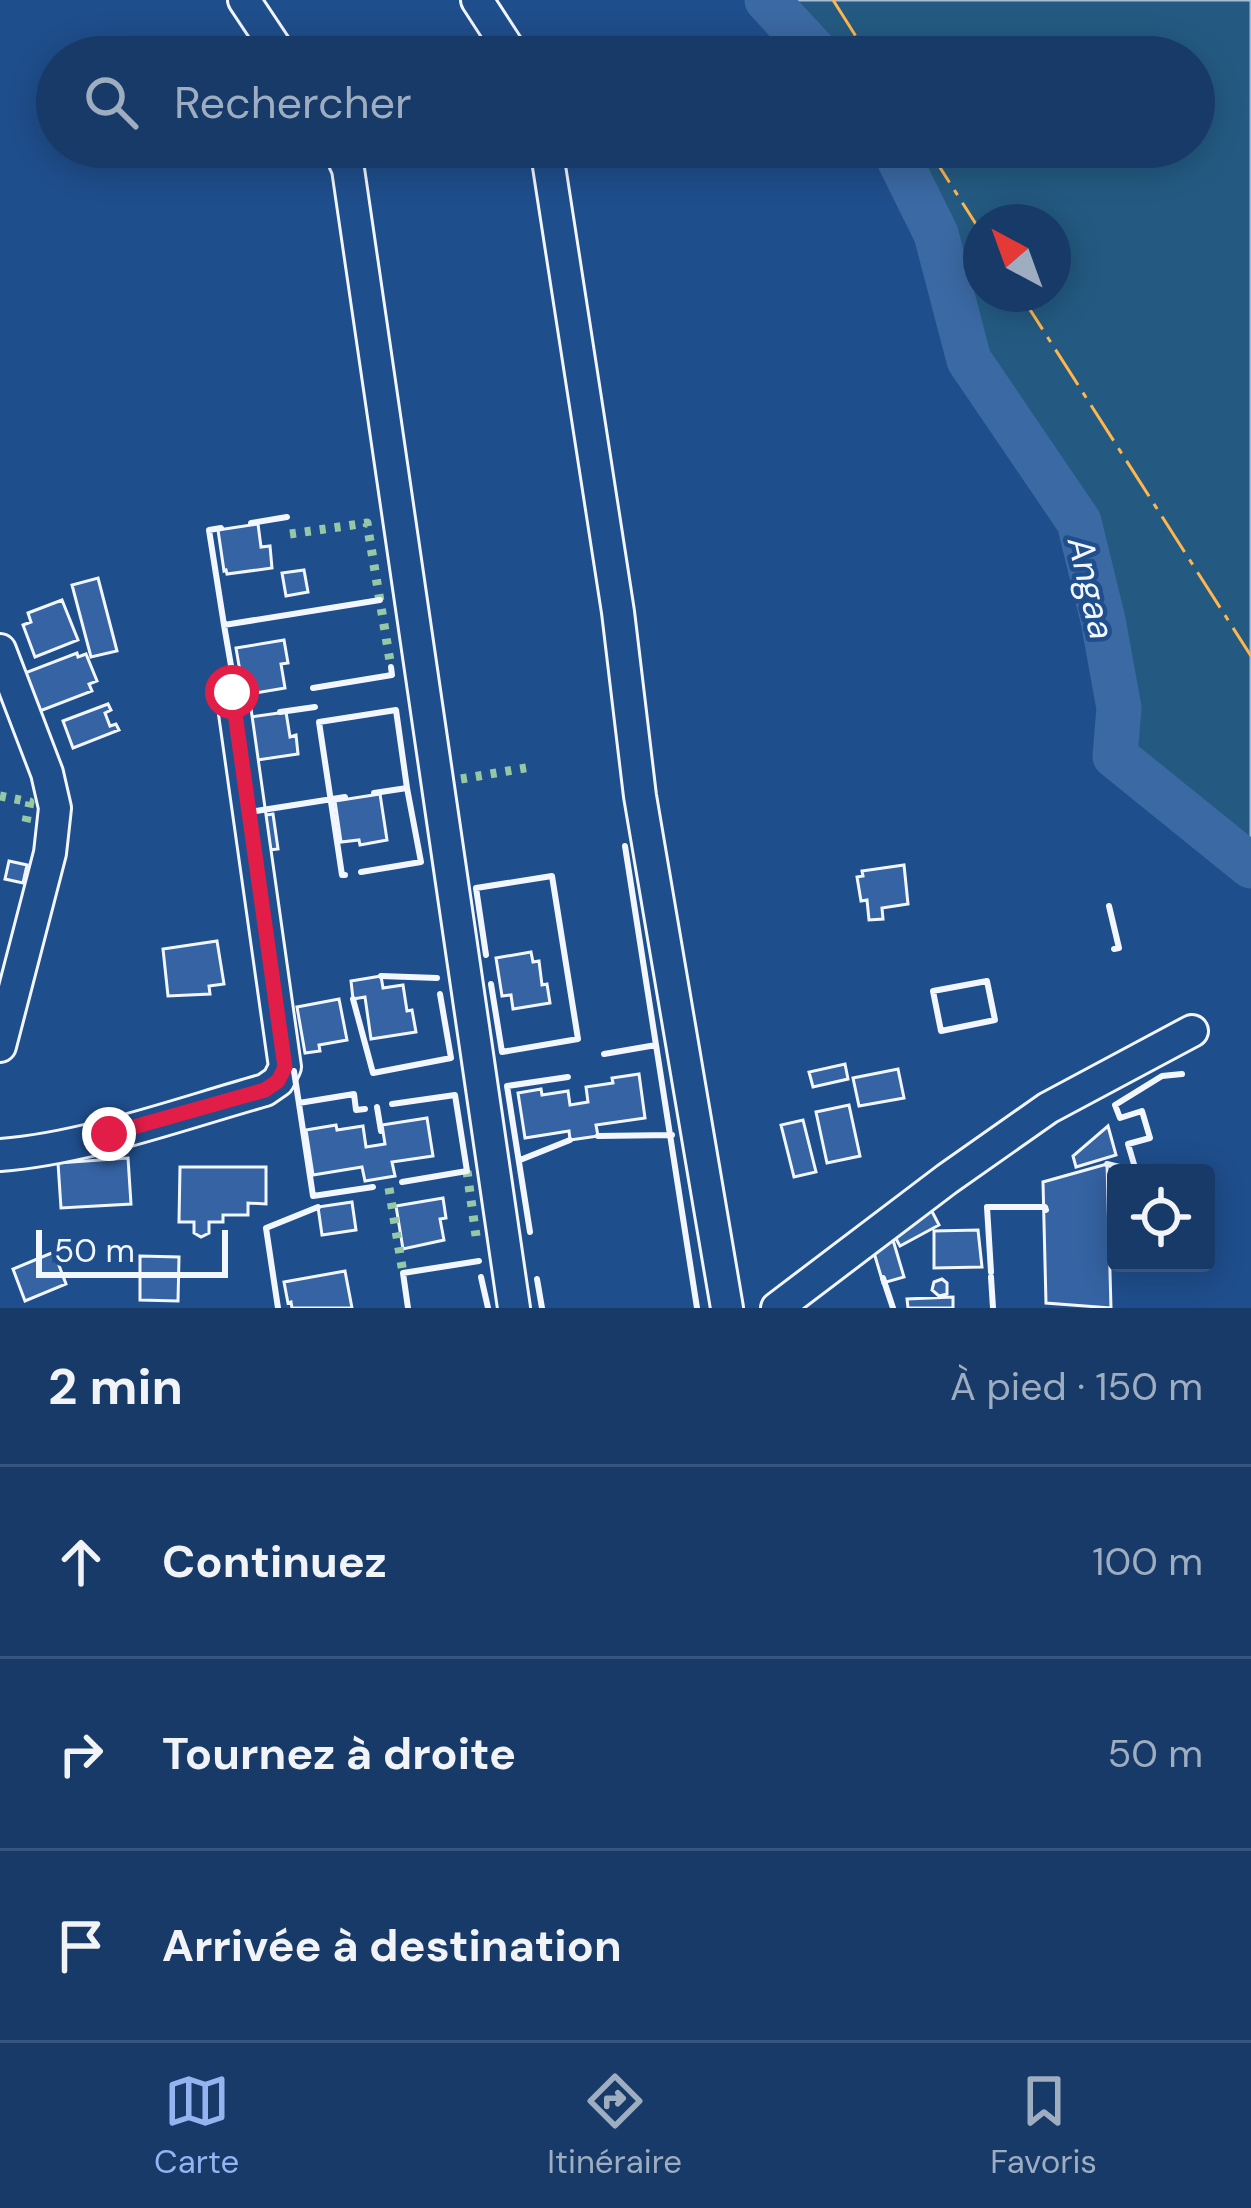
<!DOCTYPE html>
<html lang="fr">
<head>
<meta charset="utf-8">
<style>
	body { margin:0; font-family:"DM Sans",sans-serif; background:#20416f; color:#f1f3f6 }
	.controls { position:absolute; right:36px; bottom:36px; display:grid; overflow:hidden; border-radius:12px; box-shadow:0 6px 30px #0003 }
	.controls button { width:108px; height:108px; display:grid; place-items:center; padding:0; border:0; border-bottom:3px solid #36547d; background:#173a69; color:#f1f3f6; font:60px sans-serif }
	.compass { position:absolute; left:963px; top:204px; width:108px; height:108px; border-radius:50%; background:#173a69; box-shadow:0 6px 30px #0003; rotate:319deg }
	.scale { position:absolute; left:36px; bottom:30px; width:192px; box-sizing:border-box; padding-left:12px; border:6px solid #f2f6ff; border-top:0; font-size:33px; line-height:42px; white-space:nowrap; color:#f2f6ff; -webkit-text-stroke:9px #1f4e8c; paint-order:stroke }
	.stop { position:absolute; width:36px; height:36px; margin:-27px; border:9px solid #e11d48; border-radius:50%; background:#fff }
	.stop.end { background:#e11d48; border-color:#fff; box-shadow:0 3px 12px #0008 }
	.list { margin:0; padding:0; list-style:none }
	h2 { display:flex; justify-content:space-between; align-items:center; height:156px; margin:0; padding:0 48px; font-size:51px }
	h2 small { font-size:39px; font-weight:400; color:#9eadc0 }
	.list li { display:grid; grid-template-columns:78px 1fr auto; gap:36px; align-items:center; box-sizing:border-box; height:192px; padding:0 48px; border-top:3px solid #36547d }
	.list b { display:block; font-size:45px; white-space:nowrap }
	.list em { font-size:39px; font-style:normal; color:#9eadc0 }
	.icon { flex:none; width:66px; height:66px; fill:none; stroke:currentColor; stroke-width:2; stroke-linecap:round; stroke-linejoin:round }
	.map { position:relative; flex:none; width:1251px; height:1308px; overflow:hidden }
	.search { position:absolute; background:#173a69; box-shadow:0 6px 30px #0003; left:36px; right:36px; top:36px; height:132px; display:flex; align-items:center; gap:30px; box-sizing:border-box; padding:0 42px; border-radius:66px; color:#9eadc0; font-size:45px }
	.sheet { height:732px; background:#173a69 }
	nav { display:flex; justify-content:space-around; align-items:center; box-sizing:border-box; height:168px; border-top:3px solid #36547d; background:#173a69; font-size:33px; color:#9eadc0 }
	nav a { display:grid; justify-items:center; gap:6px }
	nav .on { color:#95b2f1 }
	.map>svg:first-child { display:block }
	.green { fill:#245a82; stroke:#a8bbd7; stroke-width:3; fill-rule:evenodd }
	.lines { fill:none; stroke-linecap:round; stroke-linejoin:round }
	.river { stroke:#3b69a3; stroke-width:45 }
	.building { fill:#3563a3; stroke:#f2f6ff; stroke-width:3 }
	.minor-casing { stroke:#f2f6ff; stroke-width:36 }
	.minor { stroke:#1f4e8c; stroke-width:30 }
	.hedge { stroke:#97c8a6; stroke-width:9; stroke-dasharray:6 9; stroke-linecap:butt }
	.wall { stroke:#f2f6ff; stroke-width:6 }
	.power { stroke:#ffb74d; stroke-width:3; stroke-dasharray:42 9 6 9; stroke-linecap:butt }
	.route { stroke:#e11d48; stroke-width:15 }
	.labels { text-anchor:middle; stroke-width:9; stroke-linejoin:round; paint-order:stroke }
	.water-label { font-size:36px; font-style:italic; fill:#f2f6ff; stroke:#1f4e8c }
</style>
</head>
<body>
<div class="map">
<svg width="1251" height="1308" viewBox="0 0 1251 1308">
	<rect width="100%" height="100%" fill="#1f4e8c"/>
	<path class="green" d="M767,0H1251V866L1115,756L1119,708L1103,620L1079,522L969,360L936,234L893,147H1194V57H820ZM981,222H1053V294H981Z"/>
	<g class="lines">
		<path class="river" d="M767,0L820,57
			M893,147L936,234L969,360L1079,522L1103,620L1119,708L1115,756L1251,866"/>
	</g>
	<path class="building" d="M258,524L261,547L270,546L272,568L227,574L226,570L224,571L218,530Z
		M304,570L308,592L286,596L282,573Z
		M98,578L117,651L91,657L72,585Z
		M62,600L78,640L35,657L23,625L31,622L28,613Z
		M284,640L288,663L281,664L285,688L244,695L236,648Z
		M77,653L78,657L86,654L97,681L89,684L92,691L32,714L17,676Z
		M108,704L111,710L105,713L110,726L116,724L119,730L73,748L63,721Z
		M286,712L290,737L296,735L298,754L251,761L244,718Z
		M380,794L387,840L360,845L359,840L341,842L335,801Z
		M273,814L278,849L260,851L254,817Z
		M9,861L27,865L23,883L5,879Z
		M904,865L908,904L882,908L883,919L869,920L867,900L861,901L857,877L863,876L862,871Z
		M217,941L224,984L209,986L210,994L168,996L163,949Z
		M531,952L533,962L539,961L542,985L547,984L550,1003L513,1009L511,995L502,996L496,958Z
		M381,976L383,988L403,985L407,1011L412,1010L416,1032L371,1039L365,997L353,999L351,981Z
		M339,999L347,1040L319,1045L320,1051L305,1053L297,1007Z
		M845,1064L848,1079L813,1087L809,1072Z
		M898,1069L904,1098L859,1106L853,1078Z
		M639,1074L645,1118L596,1125L598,1136L570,1140L569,1131L525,1138L518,1093L541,1089L542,1095L568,1091L570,1105L588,1102L586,1087L613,1083L612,1078Z
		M849,1105L860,1156L827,1163L816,1112Z
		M427,1118L433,1156L392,1162L395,1176L365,1181L362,1167L313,1175L306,1130L336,1125L337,1130L363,1126L366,1147L385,1144L382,1125Z
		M803,1120L816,1172L794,1177L781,1125Z
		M1108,1126L1116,1155L1076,1167L1073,1156Z
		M128,1158L131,1204L61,1208L58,1163Z
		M1107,1164L1111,1308L1046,1303L1043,1182Z
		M180,1167H266V1204L248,1203V1215H223V1222H209V1233L201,1237L194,1233V1222H179Z
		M443,1198L446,1218L440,1219L444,1240L403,1249L396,1206Z
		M925,1198L939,1225L900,1246L885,1219Z
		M352,1202L356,1230L322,1235L318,1207Z
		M978,1230L982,1267L934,1268V1231Z
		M893,1240L904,1277L883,1283L872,1246Z
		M54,1252L66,1284L25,1301L13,1269Z
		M140,1256L179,1257L178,1301L140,1300Z
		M345,1271L352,1308H292L291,1302L288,1303L284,1282Z
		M942,1279L947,1283V1294L939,1296L932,1290L934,1282Z
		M953,1297V1308H908L907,1299Z"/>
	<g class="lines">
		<defs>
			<path id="minor" d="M244,0L282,57
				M477,0L514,57
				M338,147L348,169L514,1308
				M546,147L618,612L640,796L727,1308
				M0,650L47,773L55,808L50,853L0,1046
				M0,1155C84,1149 183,1113 265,1090L278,1081L285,1067L232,692
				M777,1308L947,1179L1048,1108L1192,1031"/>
		</defs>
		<use href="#minor" class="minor-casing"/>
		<use href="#minor" class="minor"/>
		<path class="hedge" d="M290,534L367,523L391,667
			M461,779L531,767
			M0,796L30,802L26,822
			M467,1171L476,1236
			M389,1188L403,1273"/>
		<path class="wall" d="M251,523L287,517
			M221,528L209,530L224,625
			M313,688L392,675L391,667
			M235,689L224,625L380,600
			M280,712L315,707
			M256,811L345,797
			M625,846L697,1308
			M361,872L421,862L407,788
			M345,875H342L319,722L396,710L407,788L374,793
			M1109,906L1119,948L1114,949
			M486,955L476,888L552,876L578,1039L502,1052L491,984
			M381,976L437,978
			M987,981L995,1020L941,1031L933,991Z
			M353,999L373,1073L451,1058L440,994
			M604,1054L656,1045
			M294,1071L313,1196L373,1187
			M299,1103L354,1094L356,1110L365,1109
			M392,1104L455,1095L467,1171L402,1182
			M377,1107L381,1131
			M598,1136L672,1135
			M520,1160L570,1140
			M1107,1164L1136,1171L1128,1144L1150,1138L1142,1111L1120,1118L1115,1105L1162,1076L1182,1074
			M530,1232L507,1086L568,1077
			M991,1272L987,1207H1045L1046,1210
			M481,1277L488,1308
			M991,1277L993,1308
			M883,1278L893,1308
			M537,1279L542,1308
			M278,1308L266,1228L318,1207
			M408,1308L403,1273L479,1261"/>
		<path class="power" d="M833,0L869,57
			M927,147L981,232
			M1020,294L1251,656"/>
	</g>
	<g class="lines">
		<path class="route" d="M109,1134L265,1090L278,1081L285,1067L232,692"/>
	</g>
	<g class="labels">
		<g class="water-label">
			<text transform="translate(1092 588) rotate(77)" y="13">Angaa</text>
		</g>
	</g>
</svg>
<div class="controls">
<button><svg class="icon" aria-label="locate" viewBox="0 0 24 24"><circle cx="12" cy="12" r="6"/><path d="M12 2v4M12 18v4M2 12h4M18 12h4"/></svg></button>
</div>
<svg class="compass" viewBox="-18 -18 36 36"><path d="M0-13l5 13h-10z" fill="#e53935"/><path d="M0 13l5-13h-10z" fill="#9eadc0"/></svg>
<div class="scale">50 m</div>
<div class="stop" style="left:232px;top:692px"></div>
<div class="stop end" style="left:109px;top:1134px"></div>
<div class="search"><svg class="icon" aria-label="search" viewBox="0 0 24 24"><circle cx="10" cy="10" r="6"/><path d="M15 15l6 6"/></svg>Rechercher</div>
</div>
<section class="sheet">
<h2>2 min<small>À pied · 150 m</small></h2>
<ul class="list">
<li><svg class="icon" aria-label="ahead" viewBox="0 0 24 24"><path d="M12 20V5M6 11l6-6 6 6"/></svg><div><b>Continuez</b></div><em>100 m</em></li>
<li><svg class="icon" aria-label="right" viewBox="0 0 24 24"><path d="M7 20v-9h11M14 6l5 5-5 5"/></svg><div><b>Tournez à droite</b></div><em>50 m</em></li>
<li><svg class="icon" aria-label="arrive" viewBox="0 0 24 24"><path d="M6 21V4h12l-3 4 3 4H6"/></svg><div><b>Arrivée à destination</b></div></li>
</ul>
</section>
<nav>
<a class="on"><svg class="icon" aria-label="map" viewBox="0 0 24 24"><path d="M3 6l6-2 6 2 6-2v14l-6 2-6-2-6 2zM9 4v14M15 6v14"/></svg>Carte</a>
<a><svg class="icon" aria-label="directions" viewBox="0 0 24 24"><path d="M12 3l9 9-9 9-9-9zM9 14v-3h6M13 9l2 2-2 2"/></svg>Itinéraire</a>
<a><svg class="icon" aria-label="saved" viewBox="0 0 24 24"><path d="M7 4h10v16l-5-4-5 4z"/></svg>Favoris</a>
</nav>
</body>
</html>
